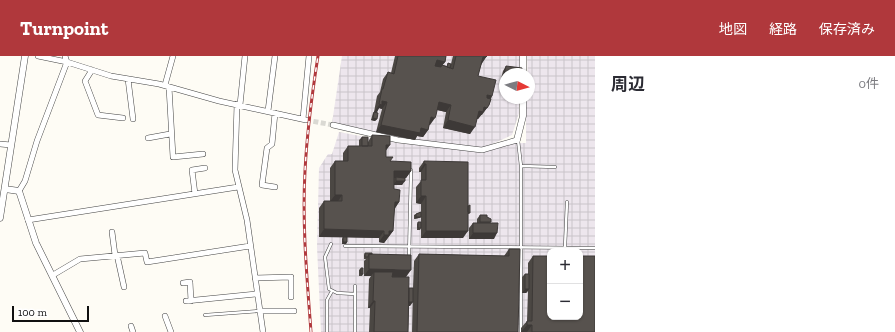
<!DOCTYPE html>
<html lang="ja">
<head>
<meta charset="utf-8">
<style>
	body { margin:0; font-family:"Zilla Slab","Noto Sans JP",serif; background:#f7f7f7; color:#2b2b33 }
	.controls { position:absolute; right:12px; bottom:12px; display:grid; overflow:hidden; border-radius:8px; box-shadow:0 1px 3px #0004 }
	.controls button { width:36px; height:36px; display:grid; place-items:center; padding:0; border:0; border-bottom:1px solid #e1e1e2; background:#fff; color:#2b2b33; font:20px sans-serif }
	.compass { position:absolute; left:499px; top:12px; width:36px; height:36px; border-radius:50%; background:#fff; box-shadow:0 1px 3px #0004; rotate:96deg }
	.scale { position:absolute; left:12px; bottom:10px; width:77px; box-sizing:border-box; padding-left:4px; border:2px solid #101010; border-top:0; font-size:11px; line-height:14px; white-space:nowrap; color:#101010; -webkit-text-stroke:3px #fff; paint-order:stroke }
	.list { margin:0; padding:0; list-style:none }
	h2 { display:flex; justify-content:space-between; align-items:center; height:52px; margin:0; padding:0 16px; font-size:17px }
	h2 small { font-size:13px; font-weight:400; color:#7c7c81 }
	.map { position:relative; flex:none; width:595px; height:276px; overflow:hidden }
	header { display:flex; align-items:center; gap:24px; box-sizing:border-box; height:56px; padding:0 20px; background:#b0383c; color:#fff }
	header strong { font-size:19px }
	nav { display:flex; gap:22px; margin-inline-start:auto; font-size:14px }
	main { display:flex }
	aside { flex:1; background:#fff }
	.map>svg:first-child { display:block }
	.industrial { fill:url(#industrial-grid); fill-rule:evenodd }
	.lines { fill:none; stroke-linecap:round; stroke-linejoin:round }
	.minor-tunnel { stroke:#dad9d3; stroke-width:5; stroke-dasharray:5 2.5; stroke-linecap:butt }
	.service-casing { stroke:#434343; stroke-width:3.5 }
	.minor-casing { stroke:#434343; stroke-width:6 }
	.tertiary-casing { stroke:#434343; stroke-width:7 }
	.service { stroke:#fff; stroke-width:2.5 }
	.minor { stroke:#fff; stroke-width:5 }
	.tertiary { stroke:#fff; stroke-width:6 }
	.rail-casing { stroke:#b0383c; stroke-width:3 }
	.rail { stroke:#fff; stroke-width:1.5; stroke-dasharray:4.5; stroke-linecap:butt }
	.wall { fill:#4b4743 }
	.shaded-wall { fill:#3d3937 }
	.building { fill:#57524e; stroke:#3d3937 }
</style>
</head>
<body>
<header>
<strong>Turnpoint</strong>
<nav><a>地図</a><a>経路</a><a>保存済み</a></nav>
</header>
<main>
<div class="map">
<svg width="595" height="276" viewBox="0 0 595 276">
	<defs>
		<pattern id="industrial-grid" width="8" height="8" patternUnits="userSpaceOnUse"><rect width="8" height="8" fill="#ede6ed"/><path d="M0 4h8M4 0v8" fill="none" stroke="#cac4ca"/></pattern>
	</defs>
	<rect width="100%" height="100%" fill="#fefcf5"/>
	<path class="industrial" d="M342,0H520L519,18H505V42H519V57L512,79L483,92L397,83L332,67Z
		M527,0H595V276H321L317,191L319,112L328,98H332L339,76L398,87L481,96L510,87H526V42H529ZM550,195H580V261H550Z"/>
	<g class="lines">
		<path class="minor-tunnel" d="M306,64L333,69"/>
		<defs>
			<path id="service" d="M518,84L521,110V276
				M521,110L555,111
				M331,188L325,201L329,233L337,237L355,238
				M345,190L595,192
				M565,191L567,146
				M409,201L411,114
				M205,259L259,255
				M327,276V244L332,235
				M355,276V230"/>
			<path id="minor" d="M38,0L67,6L111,20L159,28L219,45L306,64
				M92,14L85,25L98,59L123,62
				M128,23L133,63
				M165,29L173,0
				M169,31L173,101L203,98
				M237,48L235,114L247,164L263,276
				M240,49L245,0
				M268,55L275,0
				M275,57L272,88L267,92L262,129L275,131
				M303,63L309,0
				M333,69L398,84L482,94L517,84
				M148,82L170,78
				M0,88L11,89
				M19,135L25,125L37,85L67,6L65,0
				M195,138L192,114L205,112
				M28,164L238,131
				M112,176L115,199
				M117,199L124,231
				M53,219L80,203L145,197L147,206L250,190
				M255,222L291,221V241
				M183,227L190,226L191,245
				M186,245L257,238
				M260,255H294
				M165,260L171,276
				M131,270L133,276"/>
			<path id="tertiary" d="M523,0V18
				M517,84L523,60V42
				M5,133L19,135L36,187L80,276
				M0,162L25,0"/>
		</defs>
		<use href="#service" class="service-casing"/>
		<use href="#minor" class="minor-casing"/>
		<use href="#tertiary" class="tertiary-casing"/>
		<use href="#service" class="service"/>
		<use href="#minor" class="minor"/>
		<use href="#tertiary" class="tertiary"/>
		<defs>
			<path id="rail" d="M311,276C307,222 302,169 305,115C307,76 312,38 318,0"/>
		</defs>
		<use href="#rail" class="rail-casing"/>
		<use href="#rail" class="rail"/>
	</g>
	<path class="wall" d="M395,0H446L445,6L442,9L447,10L448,7L451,8L453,0H487L481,8L478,20L492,40L489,49L482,59H481L478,63H477L470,78L443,72L446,56L437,54L429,69L428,74L423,81L417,80L415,84L376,76L382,53L379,52L377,56V63L375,65L371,64L373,57L374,56L377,40L380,36L383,23L388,16L391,17Z
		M506,10L505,18L501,23L503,15Z
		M372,79L386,94V101L390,105L411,115L406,122H405L402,129H394V133L399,146L394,153L393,175L384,187L379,186V182L347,181V186L346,188H342V183L343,181H319V152L324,145H330V112L335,105H343V97L348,90H359V84L362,81L368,86Z
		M424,105L468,150L470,157L469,158H468L463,182H421V172L420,174H417V168L418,166H421V161L419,162L414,163V159L416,158L421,156V148L416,147V131L421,125V116H419V112Z
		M480,159L487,161L491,167L494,183H469V172L473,167H477V163Z
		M509,193L518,276H412L413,234L410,250H409L408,276H369L370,252H368L369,223L371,220H364V205L366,203H364V199L365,197L372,198L406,221L409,232H413L414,205L419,198L504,200Z
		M533,200L595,276H521V272L527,265L528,235L526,237H522V221L525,218H528V207Z
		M361,212L363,218L362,220H359V214Z"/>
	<path class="shaded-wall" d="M483,1H486L481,9L478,8Z
		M437,4L445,6L441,11L442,9L439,13L432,11Z
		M504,18H506H505V24L501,23Z
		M487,39L492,40L487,48L482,46Z
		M382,45L387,46L382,53L379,52L377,56H374Z
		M439,46L451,49L446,56L433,53Z
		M484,51L487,52L478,63L474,62L479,55Z
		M431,61L435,62L430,69L426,68Z
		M373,62L377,63L375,65L371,64Z
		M448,64L475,71L470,78L443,72Z
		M381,69L421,72L428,74L423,81L417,80L415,84L376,76Z
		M386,89H390L385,96Z
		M424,108H426L421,116H419Z
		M394,115H411L406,122H389Z
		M396,125H405L402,129H393Z
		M335,139H342L337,147H329Z
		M421,140H426L421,148L416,147Z
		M395,146H399L394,154L390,153Z
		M416,161H421L419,162L414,163Z
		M324,173L384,175L379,182L319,181Z
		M389,175H393L384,187L379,186L384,179Z
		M426,175H468L463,182H421Z
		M473,177H497L494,183H469Z
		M343,186H347L346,188H342Z
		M369,213L411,214L406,221L374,220V216L371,220H364Z
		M525,233H529L526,237H522Z
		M373,245H375L370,252H368Z
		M408,246H413L410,250H406Z
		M527,269H532L527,276H521Z"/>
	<path class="building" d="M398,0H446L445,6L437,4L435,10L441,11L442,9L453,13L456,0H487L486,1H483L478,20L496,24L492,40L487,39V42L491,43L489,49L487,52L484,51L483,56L479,55L475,71L448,64L451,49L439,46L436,59L435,62L431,61L428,74L421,72L420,77L381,69L387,46L382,45V49L379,48L382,33H383L388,16L394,18Z
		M448,7L451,8L450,12L447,11Z
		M506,10L522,12L521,18H504Z
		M374,56L378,57L377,63L373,62Z
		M372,79L390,80V89H386V101H393L390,105L411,106V115H394V133L400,134L399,146H395L393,175H389V179H384V175L324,173V145H342V139H335V105H348V90H372Z
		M362,81H368V90H362Z
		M424,105L468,106V175H426V140H421V124H426V108H424Z
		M396,121L405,122V125H396Z
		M470,149V157L468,156V150Z
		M421,156V161H416V158Z
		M480,159H487V161L491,163V166H480Z
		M418,166H421V172H418Z
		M473,167H498L497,177H473Z
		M343,181H347V186H343Z
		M509,193H520L518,276H417L419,198L509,200Z
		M365,197H372V198H369L368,201H365Z
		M369,198L411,199V214L369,213Z
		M533,200H550V261H580V200H595V276H532V269H527V265H532Z
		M361,212H363V218H361Z
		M374,216H393L392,221H409L408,276H374L375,245H373Z
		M525,218H529V233H525Z
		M409,232H413V246H409Z"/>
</svg>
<div class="controls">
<button>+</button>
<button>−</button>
</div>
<svg class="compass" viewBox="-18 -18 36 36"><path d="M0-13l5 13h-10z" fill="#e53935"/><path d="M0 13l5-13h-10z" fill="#7c7c81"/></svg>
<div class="scale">100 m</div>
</div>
<aside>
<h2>周辺<small>0件</small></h2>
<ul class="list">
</ul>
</aside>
</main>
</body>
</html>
